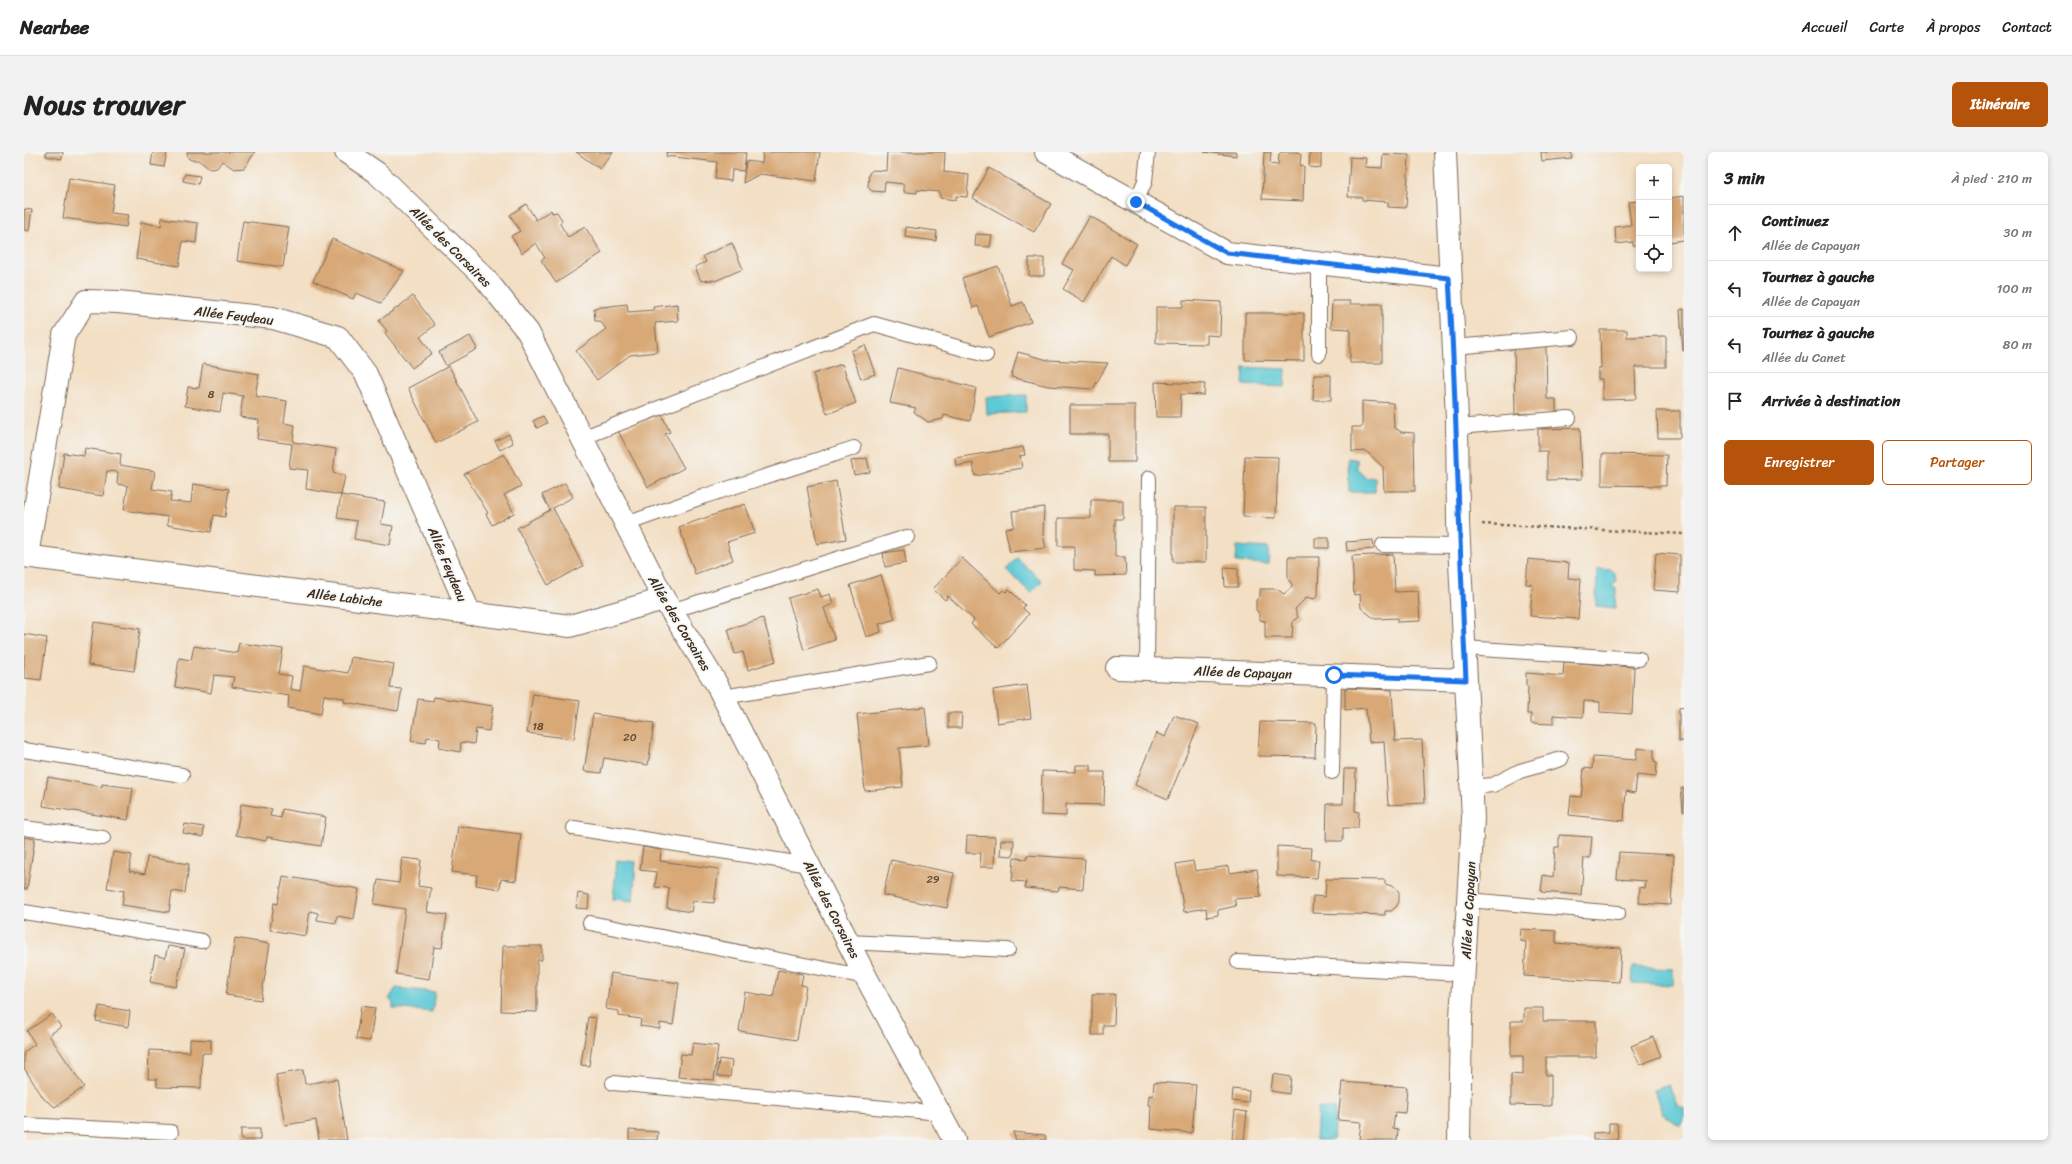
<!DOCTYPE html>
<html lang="fr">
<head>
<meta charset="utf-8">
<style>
	body { margin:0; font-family:Sriracha,sans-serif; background:#f2f2f2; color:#222 }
	.controls { position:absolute; right:12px; top:12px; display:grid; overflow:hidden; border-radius:6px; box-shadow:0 2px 6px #0003 }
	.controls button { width:36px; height:36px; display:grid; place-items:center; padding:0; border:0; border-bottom:1px solid #e0e0e0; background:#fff; color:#222; font:20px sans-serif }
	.stop { position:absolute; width:12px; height:12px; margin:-9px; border:3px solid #1a73e8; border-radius:50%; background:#fff }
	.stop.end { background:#1a73e8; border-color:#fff; box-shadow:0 1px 4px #0008 }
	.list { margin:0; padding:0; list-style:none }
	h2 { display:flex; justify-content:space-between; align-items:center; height:52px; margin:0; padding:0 16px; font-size:17px }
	h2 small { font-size:13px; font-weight:400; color:#767676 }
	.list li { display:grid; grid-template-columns:26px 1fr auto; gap:12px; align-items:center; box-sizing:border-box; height:56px; padding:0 16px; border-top:1px solid #e0e0e0 }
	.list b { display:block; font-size:15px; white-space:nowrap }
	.list p { margin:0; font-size:13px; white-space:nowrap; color:#767676 }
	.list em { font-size:13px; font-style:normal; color:#767676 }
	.actions { display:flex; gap:8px; padding:12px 16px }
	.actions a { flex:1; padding:9px 0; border:1px solid #b45309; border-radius:6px; text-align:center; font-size:14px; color:#b45309 }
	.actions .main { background:#b45309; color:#fff }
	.icon { flex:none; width:22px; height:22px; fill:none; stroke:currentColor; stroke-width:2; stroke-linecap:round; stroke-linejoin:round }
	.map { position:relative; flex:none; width:1660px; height:988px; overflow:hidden; border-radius:6px }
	header { display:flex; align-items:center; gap:24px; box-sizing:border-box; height:56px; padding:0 20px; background:#fff; border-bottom:1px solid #e0e0e0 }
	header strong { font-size:19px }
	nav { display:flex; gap:22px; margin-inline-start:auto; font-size:14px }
	.intro { display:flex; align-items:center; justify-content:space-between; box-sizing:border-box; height:96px; padding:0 24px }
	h1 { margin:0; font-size:28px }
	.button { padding:10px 18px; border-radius:6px; background:#b45309; color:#fff; font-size:14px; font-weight:700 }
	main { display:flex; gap:24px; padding:0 24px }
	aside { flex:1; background:#fff; border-radius:6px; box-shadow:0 2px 6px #0003 }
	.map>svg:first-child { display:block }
	.water { fill:#5dc9d5; stroke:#4c7a7a }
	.building { fill:#d8a876 }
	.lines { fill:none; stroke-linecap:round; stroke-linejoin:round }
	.service-casing { stroke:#7b6958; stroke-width:16 }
	.minor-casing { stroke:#7b6958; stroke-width:24 }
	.path { stroke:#7b6958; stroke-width:2.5; stroke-dasharray:3 3; stroke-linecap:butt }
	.service { stroke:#fff; stroke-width:14 }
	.minor { stroke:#fff; stroke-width:22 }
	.route { stroke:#1a73e8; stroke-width:5 }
	.labels { text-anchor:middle; stroke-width:3.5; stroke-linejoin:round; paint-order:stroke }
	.number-label { font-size:11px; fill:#624a34 }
	.street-label { font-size:13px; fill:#3b2a1e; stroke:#f6f6f2 }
</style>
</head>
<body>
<header>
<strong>Nearbee</strong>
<nav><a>Accueil</a><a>Carte</a><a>À propos</a><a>Contact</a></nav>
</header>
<div class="intro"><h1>Nous trouver</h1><a class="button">Itinéraire</a></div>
<main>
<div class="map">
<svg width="1660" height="988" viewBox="0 0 1660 988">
	<rect width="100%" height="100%" fill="#f6f6f2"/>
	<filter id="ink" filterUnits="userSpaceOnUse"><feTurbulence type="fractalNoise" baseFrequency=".025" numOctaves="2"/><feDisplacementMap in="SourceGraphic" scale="8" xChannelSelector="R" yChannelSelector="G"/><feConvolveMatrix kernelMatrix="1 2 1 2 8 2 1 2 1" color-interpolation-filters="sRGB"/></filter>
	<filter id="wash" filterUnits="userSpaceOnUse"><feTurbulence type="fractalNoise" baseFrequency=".012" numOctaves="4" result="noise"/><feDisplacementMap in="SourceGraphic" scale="16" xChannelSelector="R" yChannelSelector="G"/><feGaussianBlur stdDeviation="0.9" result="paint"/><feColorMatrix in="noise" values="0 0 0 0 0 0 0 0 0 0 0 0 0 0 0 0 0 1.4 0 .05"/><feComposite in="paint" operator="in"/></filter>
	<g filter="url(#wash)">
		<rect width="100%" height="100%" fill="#f3dfc4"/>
		<path class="water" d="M1220,215L1262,217L1261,235L1219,233Z
			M1002,243V260L963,262L962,245Z
			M1324,306L1333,308V316L1342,326L1351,325V340H1325Z
			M1213,394L1245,396L1244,412L1212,410Z
			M993,406L1018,429L1007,441L982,418Z
			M1573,417L1588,418L1591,421L1592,430L1588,434L1592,437L1591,456L1572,454Z
			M593,708L612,710L609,749L589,747Z
			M1609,815L1649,817V833L1608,831Z
			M372,836L411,840L408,860L369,856V851L365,847Z
			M1645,933L1653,952L1660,956V969L1656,974L1638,961L1630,938Z
			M1294,956L1311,957L1309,988H1292Z"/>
		<g id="blocks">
			<path class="building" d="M22,0H39L38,7L22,4Z
				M129,0H143L140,15L127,13Z
				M163,0H231L220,16L210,17L198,9L193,16L186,17L174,8H167L164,6Z
				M552,0H589L576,17Z
				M643,0H722L720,19L708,18L707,29L691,27L693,10L642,4Z
				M739,0H796L792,29L736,22L719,31L722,9L738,11Z
				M863,0H921L920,20L945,23L943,45L932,44V48L916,46V40L893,38V41L880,40V32L861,30L860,40L848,39L844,35L845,21L849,18L862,19Z
				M1180,0H1212V4Z
				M1240,0H1247L1246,12L1254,13L1255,2L1257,0H1274L1277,2L1276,13L1280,14L1279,49L1238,47Z
				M1286,0H1297V16L1285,15Z
				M1517,0H1547L1548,6L1518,9Z
				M1359,2L1385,3L1382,56L1364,55V50L1338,48V45H1324L1326,5L1342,6L1341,15L1358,16Z
				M965,16L1027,52L1010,80L949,46Z
				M161,22L176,24L174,32L159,29Z
				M45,26L91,33L87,61L104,63L102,75L39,66Z
				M1660,44V88L1645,90V46Z
				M1615,49V93L1609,94V90L1592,92L1591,75L1607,73L1604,50Z
				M502,52L512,68L527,58L528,61L533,60L538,68L536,72L544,85L561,75L578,101L532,131L517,108L521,106L512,91L498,101L487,84L496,79L486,63Z
				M0,57L8,58L5,79L0,78Z
				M1066,64L1113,92L1101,113L1087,104L1060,150L1039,137L1050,118L1038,112Z
				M138,66L174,71L172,91L159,89L155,114L112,107L117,70L137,74Z
				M219,69L265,75L259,115L213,109Z
				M882,75L913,79L912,89L881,85Z
				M952,82L968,83L966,95L951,94Z
				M308,87L380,119L357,151L332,141L329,147L289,129Z
				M708,91L719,117L691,129L690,128L677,129L671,115L682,110L679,104Z
				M1005,106H1020V124H1005Z
				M974,114L988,154L999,150L1007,170L965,185L954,154L949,156L938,126Z
				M389,144L411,173L396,185L408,201L388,216L361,181L363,179L355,169Z
				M1159,148L1197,150L1196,184L1183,183V192L1132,191V155H1159Z
				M1308,149H1326V152H1358V211H1326V177L1307,176Z
				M603,152L604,160L630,158L629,155L653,152L654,169L631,171L634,200L606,203L573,228L552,199L582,177L576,169H571L570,156Z
				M1660,157V199H1659L1656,158Z
				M1221,161H1280V209L1221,208Z
				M1576,178H1603V185L1642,184V215H1611L1612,247L1578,248V227H1574V216H1577Z
				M446,184L453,197L422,214L415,200Z
				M841,193L851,222L837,227L827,199Z
				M1522,194L1523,247H1532V261L1491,262L1490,195Z
				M994,200L1024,208L1084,211L1069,237L1024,234L987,225Z
				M179,212L235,222L231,244L263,249L260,271L271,273L269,290L312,297L309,321L321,324L317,343L282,337L284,318L265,316L268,292L233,287L235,268L216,265L219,244L199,241L196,260L161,254L164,235L175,236Z
				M818,212L832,251L803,262L789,222Z
				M425,214L454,270L412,291L384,236Z
				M874,216L952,236L946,269L920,263L919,267L904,270L890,260L892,256L866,251Z
				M1290,223H1307V248H1289Z
				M1131,230L1181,232L1180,243L1157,242L1156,265H1132Z
				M1338,249L1369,251L1370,275L1377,280L1390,281L1391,339H1360L1359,315L1342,299L1328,300V275H1338Z
				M1046,253H1111V310H1084V282H1046Z
				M1633,259H1656V286H1634Z
				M638,263L646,280L641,282L660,316L624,335L594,279Z
				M519,264L523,271L513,276L509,269Z
				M1556,276L1558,327L1523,328V299H1514V277Z
				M485,282L489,291L476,298L471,289Z
				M999,295L1001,303L996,304L998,316L951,324L949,311L932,314L931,306Z
				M61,296L97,302L96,313L131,319L128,337L148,340L146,349L167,351L169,332L205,337L201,365L190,363L187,380L143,373L144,365L100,358L104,334L93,332L94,320L83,319L79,344L35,337L40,301L60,304Z
				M480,302L497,334L480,343L490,361L468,373L462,362L464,361L440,322Z
				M1578,302L1643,303L1642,334L1578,333Z
				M1221,304L1254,305L1252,366L1219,365Z
				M843,306L846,320L830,323L827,309Z
				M812,329L822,387L793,392L783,335Z
				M541,331L549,345L529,356L559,414L524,433L493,376L526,358L518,343Z
				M317,343L361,350L357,372L369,374L366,393L330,387L333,369L313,366Z
				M1067,348H1099V367H1091V405H1101L1102,423L1071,424V419L1050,418V394H1034V366H1067Z
				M721,352L731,381L703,390L709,408L671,422L655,375Z
				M1020,355L1019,383L1022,396L986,400L981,376L990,375L988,359Z
				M1149,355H1182V410H1149Z
				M1291,386H1305V396H1291Z
				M1349,388L1350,397L1323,399L1322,390Z
				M880,398L882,411L861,415L859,401Z
				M1632,401L1656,403V440L1629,438Z
				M1369,402L1371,440L1394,439L1396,469L1373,470V466L1351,467L1337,456L1336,442L1330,443L1328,404Z
				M1264,405H1295L1294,444L1290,447L1283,445L1271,457L1274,465L1269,469L1268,486H1241V469L1236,468V462L1232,458V448L1236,444V437H1253L1260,442L1268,435V432L1264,427Z
				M938,406L976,441L979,438L982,440L985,437L1001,453L999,456L1005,462L974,496L947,472L950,468L924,444L921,448L909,437Z
				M1504,407L1545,411L1544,426L1557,427L1554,467L1506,464L1509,433L1502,432Z
				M1200,415L1214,416V435H1201Z
				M857,423L871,467L855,472L857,480L842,485L826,433Z
				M794,437L797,445L806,442L809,452L800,456L811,488L780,498L764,446Z
				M739,466L752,509L724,518L719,500L711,502L704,477Z
				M70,470L116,477L110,519L64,513Z
				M0,482L23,486L17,528L0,526Z
				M215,491L259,497L255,522L268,524L266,537L276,539L280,514L324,521L327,505L370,512L366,536L378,537L374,559L320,550V546L300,543L297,562L264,556L265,544L208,535L210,525L190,523L187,541L151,535L155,506L167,508L170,494L213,501Z
				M1540,510L1610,515L1608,562L1576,560V550L1560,549L1559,565L1529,563V572L1507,571V562H1503L1504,534H1502V521L1539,524Z
				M1003,533L1007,566L973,571L969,538Z
				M1321,536L1368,538L1371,589L1398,588L1401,651L1364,653L1360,589L1345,590L1342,556L1321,558Z
				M509,542L556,549L550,587L503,581Z
				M410,545L469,554L465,579L452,577L450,592L437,590L436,600L415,596L416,587L403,585L402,591L387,589L394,547L409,549Z
				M901,555L905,593L875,596L879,635L841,639L833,562Z
				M1660,555V589H1655V556Z
				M924,561H938L937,576H924Z
				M569,562L630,571L624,613L580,606L577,621L560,619Z
				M1150,563L1175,572L1144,647L1111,633L1132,581L1141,585Z
				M1236,570L1292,571L1291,605L1234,604Z
				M1613,596L1630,598V609L1633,610L1632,625L1613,623L1611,641L1602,639L1600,669L1545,663L1547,644L1557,645L1560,616L1568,617L1569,605L1612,608Z
				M1052,613H1067V620H1081L1080,653L1042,652V664L1017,663L1018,619L1052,620Z
				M1320,617H1332L1331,659L1335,660L1334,676H1319V689H1302L1303,652H1319Z
				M24,625L78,635V632L109,636L104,668L19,654Z
				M1657,636H1660V660H1659Z
				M217,652L248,657L246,664L257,666L258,657L302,665L297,694L243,685L242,689L212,683Z
				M161,672L180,675L179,685L159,681Z
				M434,674L497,682L492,729L477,727L476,737L452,733L453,723L428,720Z
				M1535,683L1568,685L1566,706H1560L1557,743L1517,740L1519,723L1529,725L1531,695H1535Z
				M943,684L971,685L970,715H956L957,701H942Z
				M0,685L11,687L3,737H0Z
				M977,688H990L989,704L976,703Z
				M1253,694L1288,696L1287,708H1295L1293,726L1253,724Z
				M619,695L637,698L636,709L695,717L690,751L669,749L667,760L643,756L645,736L631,735L633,720L616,718Z
				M89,700L108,703L105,719L121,722L123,705L165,712L161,741L148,739L145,760L98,753L100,739L83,736Z
				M1595,700L1650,703L1647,753L1615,751L1616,735L1621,736L1622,729L1593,727Z
				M1003,703L1061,707L1059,737L1035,735L1034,739L1001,736L1002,730L988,729L990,706L1003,707Z
				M378,706L397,708L394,734L407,736L403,760L423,763L418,796L410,795L405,827L372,822L381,757L350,752L354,728L375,731Z
				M867,708L930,721L923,756L859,743Z
				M1169,709L1171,719L1205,714L1206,721L1233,717L1237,745L1210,747L1212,754L1194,758V763L1183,765L1182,756L1160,760L1152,712Z
				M259,724L335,737L330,767L313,764L312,771L293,768L294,761L286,759L282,784L246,778L250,751L254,752Z
				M1302,727L1361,728V732L1371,735L1375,740V750L1372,755L1367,759H1361V763L1288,761L1289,744L1301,745Z
				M554,741L565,743L564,757L552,756Z
				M1497,777L1532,779V791L1597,796L1595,830L1500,824L1502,790L1496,789Z
				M211,786L246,792L237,848L202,843Z
				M144,794L161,797L152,835L126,830L131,803L141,806Z
				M479,794H518V808H513V860L477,859Z
				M754,818L779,822L777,833L782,834L773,888L715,879L721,840L749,845Z
				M587,821L655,831L649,873L636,871V877L616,874L617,867L595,864V859L582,857Z
				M1068,842H1091L1090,873H1079V883H1068Z
				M75,854L106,859L104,875L72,869Z
				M337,854L351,856L346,889L332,887Z
				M1500,856H1519V869H1572V905H1522V923H1527V954L1487,953V922L1499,923V904H1487V869H1500Z
				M28,862L37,875L25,883L60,935L31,955L20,947L0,916V900L11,892L3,879Z
				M564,865L572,866L565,914L557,913Z
				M1629,885L1637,904L1616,913L1607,894Z
				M166,887L187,888V901H178L177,936L133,935V927H124L125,898L166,900Z
				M669,891L694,894L690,928L654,925L657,902L667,903Z
				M695,907L708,909L706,925L693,924Z
				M279,918L281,932L313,927L323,988H295L292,968L261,973L252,923Z
				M1249,922L1267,925L1265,942L1247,939Z
				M1130,930L1172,933L1168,981L1126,977L1127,953H1124L1125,943L1129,944Z
				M1318,930L1383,935L1381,961L1371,960L1369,976L1374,977L1373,988H1335L1337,970L1314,968Z
				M1209,937L1225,939L1224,951L1208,949Z
				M1211,958L1223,960L1220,988H1208Z
				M1585,971H1593L1594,988H1569V981L1585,980Z
				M217,977H236V988H217Z
				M605,978L634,980L633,988H605Z
				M989,980L1021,983L1022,988H992Z"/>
		</g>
	</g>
	<g filter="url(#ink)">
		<use href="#blocks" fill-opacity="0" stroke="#7b6958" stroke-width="1"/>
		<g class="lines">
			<defs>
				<path id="service" d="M1112,50L1121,29L1124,0
					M1295,111V202
					M1429,195L1548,185
					M1433,275L1545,266
					M558,286L850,172L962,203
					M602,372L681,344L830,296
					M1359,393L1435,394
					M647,459L883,385
					M1440,496L1615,507
					M1123,517L1125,326
					M699,545L905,511
					M0,598L158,623
					M1308,620L1310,523
					M1447,635L1469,633L1496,619L1537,607
					M0,676L79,686
					M550,676L785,713
					M1444,748L1594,761
					M0,760L178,789
					M566,771L842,825
					M824,790L984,798
					M1214,810L1440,822
					M589,931L916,961
					M0,973L147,980"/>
				<path id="minor" d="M322,0L353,21L460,125L504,180L640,447L692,531L842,825L930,988
					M1022,0L1203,101L1425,126
					M1421,0L1433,267L1434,371L1449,666L1437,865L1435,988
					M0,404L546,474L640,447
					M3,404L40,183L62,149L94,150L249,166L314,185L342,222L446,462
					M1093,516L1442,528"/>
			</defs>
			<use href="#service" class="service-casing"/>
			<use href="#minor" class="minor-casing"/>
			<path class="path" d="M1458,372L1660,382"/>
			<use href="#service" class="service"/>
			<use href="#minor" class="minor"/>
		</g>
	</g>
	<g class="lines" filter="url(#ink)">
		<path class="route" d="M1112,50L1203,101L1425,126C1433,260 1435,394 1442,528L1310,523"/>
	</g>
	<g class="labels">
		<g class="number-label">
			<text x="187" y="246">8</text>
			<text x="514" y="578">18</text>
			<text x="606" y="589">20</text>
			<text x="909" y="731">29</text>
		</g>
		<g class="street-label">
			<text transform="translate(427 94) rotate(45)" y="5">Allée des Corsaires</text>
			<text transform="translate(210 163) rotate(7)" y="5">Allée Feydeau</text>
			<text transform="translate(424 412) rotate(67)" y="5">Allée Feydeau</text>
			<text transform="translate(321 445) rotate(7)" y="5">Allée Labiche</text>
			<text transform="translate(656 471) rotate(59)" y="5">Allée des Corsaires</text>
			<text transform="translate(1219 520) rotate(2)" y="5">Allée de Capayan</text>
			<text transform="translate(808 757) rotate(63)" y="5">Allée des Corsaires</text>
			<text transform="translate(1444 758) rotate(-87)" y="5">Allée de Capayan</text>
		</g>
	</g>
</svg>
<div class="controls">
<button>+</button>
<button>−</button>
<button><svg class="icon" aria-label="locate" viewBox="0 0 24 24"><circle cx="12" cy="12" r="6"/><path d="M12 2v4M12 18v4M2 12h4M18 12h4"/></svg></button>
</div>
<div class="stop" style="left:1310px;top:523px"></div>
<div class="stop end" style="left:1112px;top:50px"></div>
</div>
<aside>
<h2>3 min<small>À pied · 210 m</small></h2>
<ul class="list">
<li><svg class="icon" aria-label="ahead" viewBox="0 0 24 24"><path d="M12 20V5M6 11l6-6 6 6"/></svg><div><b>Continuez</b><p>Allée de Capayan</p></div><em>30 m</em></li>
<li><svg class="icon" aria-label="left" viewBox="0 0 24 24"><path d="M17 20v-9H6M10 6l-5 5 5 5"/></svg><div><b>Tournez à gauche</b><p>Allée de Capayan</p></div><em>100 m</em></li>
<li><svg class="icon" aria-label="left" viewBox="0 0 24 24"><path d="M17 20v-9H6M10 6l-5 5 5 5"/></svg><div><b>Tournez à gauche</b><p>Allée du Canet</p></div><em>80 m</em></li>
<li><svg class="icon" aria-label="arrive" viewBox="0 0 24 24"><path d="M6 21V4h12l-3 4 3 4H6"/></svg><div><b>Arrivée à destination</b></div></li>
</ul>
<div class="actions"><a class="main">Enregistrer</a><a>Partager</a></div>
</aside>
</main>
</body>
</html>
